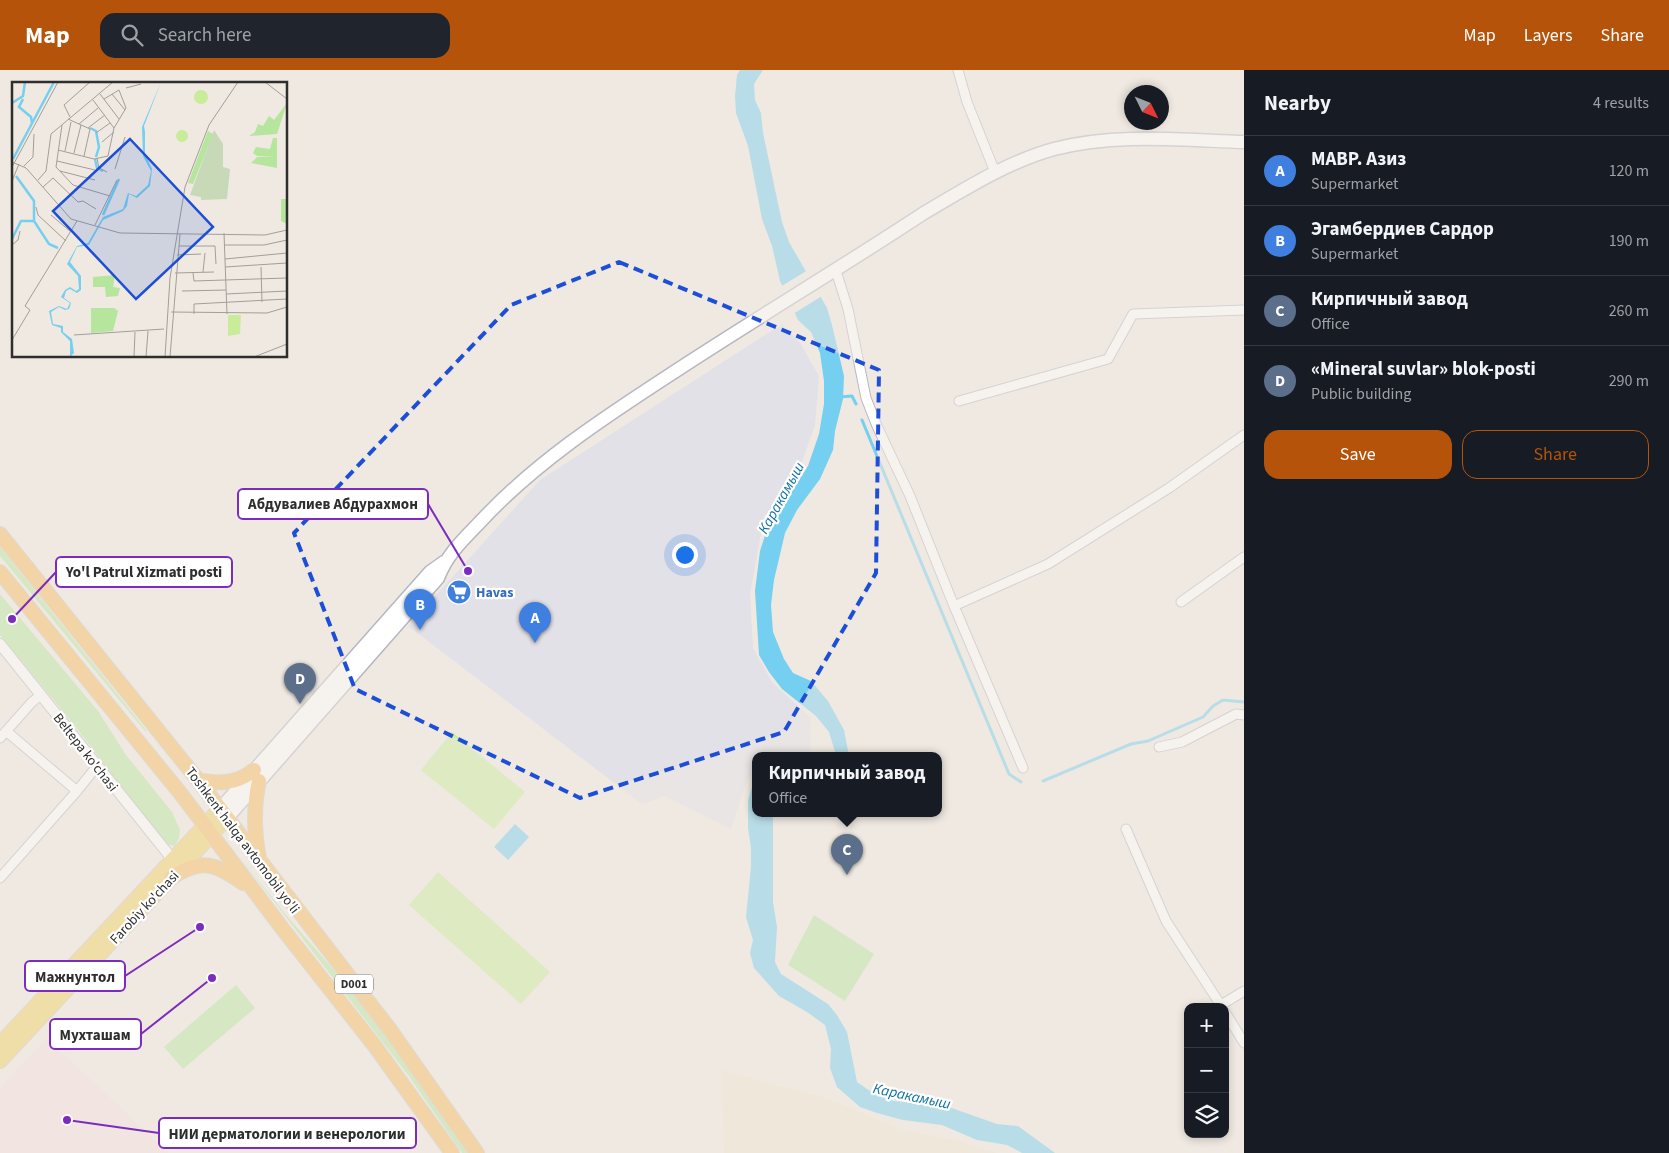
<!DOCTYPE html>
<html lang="en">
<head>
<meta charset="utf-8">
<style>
	body { margin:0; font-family:"Source Sans 3",sans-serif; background:#20242c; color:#f1f3f6 }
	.controls { position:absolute; right:15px; bottom:15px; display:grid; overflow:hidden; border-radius:10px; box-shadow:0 2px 8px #0003 }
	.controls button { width:45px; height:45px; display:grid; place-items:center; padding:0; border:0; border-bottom:1px solid #363941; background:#171b24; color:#f1f3f6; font:25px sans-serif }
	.compass { position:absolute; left:1124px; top:15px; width:45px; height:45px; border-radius:50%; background:#171b24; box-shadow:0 2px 8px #0003; rotate:133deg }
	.you { position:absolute; left:684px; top:484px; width:18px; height:18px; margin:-12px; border:4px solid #fff; border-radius:50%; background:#1a73e8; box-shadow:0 0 0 8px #1a73e833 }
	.badge { display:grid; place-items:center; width:32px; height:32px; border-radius:50%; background:#b45309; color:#fff; font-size:16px; font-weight:700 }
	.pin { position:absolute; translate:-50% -41px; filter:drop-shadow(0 1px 2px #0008) }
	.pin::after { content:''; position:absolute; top:26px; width:18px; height:15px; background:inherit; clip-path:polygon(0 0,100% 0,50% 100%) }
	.popup { position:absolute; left:752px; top:682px; width:190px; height:65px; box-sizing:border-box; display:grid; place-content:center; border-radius:10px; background:#171b24; filter:drop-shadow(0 1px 4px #0005); font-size:16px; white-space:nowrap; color:#9ea1a6 }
	.popup b { font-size:19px; color:#f1f3f6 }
	.popup::after { content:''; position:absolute; left:50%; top:100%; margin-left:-10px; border:10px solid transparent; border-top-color:#171b24 }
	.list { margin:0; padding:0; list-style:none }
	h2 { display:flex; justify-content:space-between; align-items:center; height:65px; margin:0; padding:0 20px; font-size:21px }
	h2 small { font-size:16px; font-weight:400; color:#9ea1a6 }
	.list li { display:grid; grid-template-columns:32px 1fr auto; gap:15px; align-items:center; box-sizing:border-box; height:70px; padding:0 20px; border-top:1px solid #363941 }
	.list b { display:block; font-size:19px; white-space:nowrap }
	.list p { margin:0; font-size:16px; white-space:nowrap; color:#9ea1a6 }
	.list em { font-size:16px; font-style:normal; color:#9ea1a6 }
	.actions { display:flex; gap:10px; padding:15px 20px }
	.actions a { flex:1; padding:11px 0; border:1px solid #b45309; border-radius:15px; text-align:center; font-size:18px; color:#b45309 }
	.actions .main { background:#b45309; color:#fff }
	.icon { flex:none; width:28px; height:28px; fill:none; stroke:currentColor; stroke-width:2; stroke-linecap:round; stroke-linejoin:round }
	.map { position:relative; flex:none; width:1244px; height:1083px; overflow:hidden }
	header { display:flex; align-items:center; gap:30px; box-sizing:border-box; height:70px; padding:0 25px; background:#b45309; color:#fff }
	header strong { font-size:24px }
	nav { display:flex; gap:28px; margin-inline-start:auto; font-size:18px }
	.search { width:350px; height:45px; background:#20242c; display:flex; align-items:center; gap:12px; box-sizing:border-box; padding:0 18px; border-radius:15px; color:#9ea1a6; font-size:19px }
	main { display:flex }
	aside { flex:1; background:#171b24 }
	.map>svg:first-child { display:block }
	.industrial { fill:#e3e1e8 }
	.education { fill:#f0e6d1 }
	.medical { fill:#f5dfe0 }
	.green { fill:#b6e59e }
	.pitch { fill:#c9ec9a }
	.water { fill:#75cff0 }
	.pier { fill:#efe9e1 }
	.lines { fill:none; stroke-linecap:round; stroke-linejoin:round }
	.stream { stroke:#75cff0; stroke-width:3 }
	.minor-casing { stroke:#b4b7c1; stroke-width:11 }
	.tertiary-casing { stroke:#b4b7c1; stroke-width:12 }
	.secondary-casing { stroke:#b4b7c1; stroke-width:15 }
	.primary-casing { stroke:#c9c9c9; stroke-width:16 }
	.trunk-casing { stroke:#c9c9c9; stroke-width:16 }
	.minor { stroke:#fff; stroke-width:9 }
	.tertiary { stroke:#fff; stroke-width:10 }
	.secondary { stroke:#fff; stroke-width:12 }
	.primary { stroke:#f2d163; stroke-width:14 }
	.trunk { stroke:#f8ba60; stroke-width:14 }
	.marked { fill:none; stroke:#1d4ed8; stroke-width:4; stroke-dasharray:10 6; stroke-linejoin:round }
	.labels { text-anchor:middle; stroke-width:4.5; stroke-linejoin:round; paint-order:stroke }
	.shield { fill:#fff; stroke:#6d6d6d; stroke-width:1 }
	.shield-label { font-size:12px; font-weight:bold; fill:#2e2e2e }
	.shop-label { font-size:14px; font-weight:bold; fill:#366cbe; stroke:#fff; text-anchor:start }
	.street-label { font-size:14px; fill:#2e2e2e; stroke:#fff }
	.water-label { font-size:15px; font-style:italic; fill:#0d6fa3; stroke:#fff }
	.inset-river { fill:none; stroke:#75cff0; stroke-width:2.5 }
	.inset-road { fill:none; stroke:#a29e99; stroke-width:1 }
	.view { fill:#1d4ed8; fill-opacity:0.15; stroke:#1d4ed8; stroke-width:2.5 }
	.inset-edge { fill:none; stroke:#2e2e2e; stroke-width:2.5 }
	.leader { fill:none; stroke:#7b2cbf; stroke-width:2 }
	.callout-dot { fill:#7b2cbf; stroke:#fff; stroke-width:2 }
	.callout { fill:#fff; stroke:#7b2cbf; stroke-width:2 }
	.callout-label { font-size:15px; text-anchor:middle; font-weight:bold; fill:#2e2e2e }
</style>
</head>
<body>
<header>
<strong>Map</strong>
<div class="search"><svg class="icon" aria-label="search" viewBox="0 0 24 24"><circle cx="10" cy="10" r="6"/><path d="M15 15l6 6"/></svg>Search here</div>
<nav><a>Map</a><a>Layers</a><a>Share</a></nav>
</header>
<main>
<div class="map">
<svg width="1244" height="1083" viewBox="0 0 1244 1083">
	<rect width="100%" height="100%" fill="#efe9e1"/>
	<path class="industrial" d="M782,254L801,274L819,306L815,355L797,406L764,447L750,524L753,578L772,612L811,648L810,686H756V702L748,708L731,759L664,726L642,734L408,556L540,410Z"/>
	<path class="education" d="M721,1000L824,1027L904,1060L956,1070L997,1083H724Z"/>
	<path class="medical" d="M47,968L168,1083H0V1018Z"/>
	<path class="green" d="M0,477L209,739L147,661H145L0,486Z
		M0,524L98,641L126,685L172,742L180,760L179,768L175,776L165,774L79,661L0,565Z
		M238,785L286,845L346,914L413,1002L469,1083H462L408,1005Z
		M814,845L874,884L845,931L788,895Z
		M236,915L255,938L183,999L164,977Z"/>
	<path class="pitch" d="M452,662L525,722L494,759L421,700Z
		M438,802L550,902L521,934L409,835Z"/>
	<path class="water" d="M740,0H763L754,14L755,30L761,43L763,63L782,152L789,172L827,238L832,255L844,306L843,329L835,361L833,380L820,409L797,440L785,463L774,510L771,535L773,562L784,589L793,603L811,611L828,631L844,660L849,686H834L835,682L829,662L816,646L782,619L769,602L759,585L755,521L760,481L773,441L791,423L808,396L819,364L824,334V311L820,283L811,262L798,250L780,211L772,176L762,149L748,76L736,43L735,26L737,5Z
		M756,704V744H773V832L777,857L775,892L781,904L828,934L837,945L847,962L857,1012L873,1023L894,1031L946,1036L997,1054L1018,1056L1055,1083H1022L1007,1075L977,1070L942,1055L903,1050L877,1043L860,1037L837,1017L830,998L831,979L825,955L807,942L779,926L754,898L750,883L753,870L746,847L751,797V778L748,758V730Z
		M515,754L529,767L508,790L494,777Z"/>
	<path class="pier" d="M808,200L822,226L793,244L780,217Z"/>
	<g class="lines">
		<path class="stream" d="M839,327L852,326L856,334
			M862,350L1009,704L1021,712
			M1043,711L1131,674L1148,671L1203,647L1213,636L1223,630L1244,632"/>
		<defs>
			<path id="minor" d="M958,0L967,32L995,102
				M836,201L848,239L866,328L877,356L910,426L954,536L1023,698
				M959,331L1108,289L1133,244L1244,240
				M1181,532L1244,487
				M954,536L1048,494L1169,418L1244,365
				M6,661L77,721
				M0,668L32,632L41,625
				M1159,677L1182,672L1236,644L1244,645
				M1126,759L1166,851L1222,937
				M0,808L77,721L97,696
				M1221,935L1244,921
				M1225,942L1244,973"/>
			<path id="tertiary" d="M0,574L173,790"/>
			<path id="secondary" d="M220,739L430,502L444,492
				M227,748L438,508C447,484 463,470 481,451C535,393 602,349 668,306C753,250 839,199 924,143C965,119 1007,92 1054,79C1115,63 1181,70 1244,72"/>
			<path id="primary" d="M0,974L220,739
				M0,991L227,748"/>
			<path id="trunk" d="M0,464L198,710L391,961L477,1083
				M0,502L181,724L285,862L374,975L452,1083
				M198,710C220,714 236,714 254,700
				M259,711C253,738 254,762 259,788
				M171,808C201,788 215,793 243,813"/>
		</defs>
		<use href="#minor" class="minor-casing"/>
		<use href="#tertiary" class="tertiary-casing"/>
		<use href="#secondary" class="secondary-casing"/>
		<use href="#primary" class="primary-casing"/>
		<use href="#trunk" class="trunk-casing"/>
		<use href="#minor" class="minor"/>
		<use href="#tertiary" class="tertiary"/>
		<use href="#secondary" class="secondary"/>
		<use href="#primary" class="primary"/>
		<use href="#trunk" class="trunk"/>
	</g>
	<path d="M0 0H1244V1083H0ZM619,192L879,300L876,503L784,662L580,728L355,619L294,463L511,235Z" fill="#efe9e1" fill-opacity=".55" fill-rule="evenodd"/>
	<path class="marked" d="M619,192L879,300L876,503L784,662L580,728L355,619L294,463L511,235Z"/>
	<defs>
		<symbol id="supermarket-disc" viewBox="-11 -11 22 22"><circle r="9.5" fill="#3f7fe0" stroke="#fff"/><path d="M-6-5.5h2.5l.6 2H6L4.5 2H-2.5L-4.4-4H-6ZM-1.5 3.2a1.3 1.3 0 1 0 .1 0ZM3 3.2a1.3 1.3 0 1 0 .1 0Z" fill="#fff"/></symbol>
	</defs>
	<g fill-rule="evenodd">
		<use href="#supermarket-disc" x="445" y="508" width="28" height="28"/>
	</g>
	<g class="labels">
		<rect class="shield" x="335" y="904.5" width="38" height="19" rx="4"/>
		<g class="shield-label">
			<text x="354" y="918">D001</text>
		</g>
		<g class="shop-label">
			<text x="476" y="527">Havas</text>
		</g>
		<g class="street-label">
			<text transform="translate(86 682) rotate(52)" y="5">Beltepa ko'chasi</text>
			<text transform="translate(243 770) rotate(53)" y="5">Toshkent halqa avtomobil yo'li</text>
			<text transform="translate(144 837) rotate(-47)" y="5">Farobiy ko'chasi</text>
		</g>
		<g class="water-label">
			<text transform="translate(781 428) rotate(-61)" y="5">Каракамыш</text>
			<text transform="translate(912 1026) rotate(12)" y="5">Каракамыш</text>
		</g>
	</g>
	<g transform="translate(12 12)">
		<rect width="275" height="275" fill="#efe9e1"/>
		<path d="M275,21L265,52L237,54L243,50L246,42L251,44L257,34L262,38ZM196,49L201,52L181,102L176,101ZM261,56H265V86L239,81L245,75H263L245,74L241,71L244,65L258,67ZM269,117H275V142L269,139ZM103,193L101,205L108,206L106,214L94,215L93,205H81V195ZM79,226H102L106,229L101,249L79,251Z" fill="#b6e59e"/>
		<path d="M202,48L211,62V85L218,87L215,117L189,118V115L178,113Z" fill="#c8d9b8"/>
		<path d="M182 15a7 7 0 1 1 14 0a7 7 0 1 1-14 0ZM164 54a6 6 0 1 1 12 0a6 6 0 1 1-12 0ZM216,233H229L228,252L216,254Z" fill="#c9ec9a"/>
		<path d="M149,0L132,44L133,50V72L140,87L138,104L125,116L117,112L115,124L111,129L91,138L77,163L65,165L58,180L69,194V208L65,211L58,207L54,209L52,216L59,221L57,227L53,228L47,225L39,230L41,242L51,244V250L60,257L62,271L58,275V259L49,250V246L40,243L37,229L47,224L55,227L58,221L49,215L53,208L58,205L64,209L67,207L66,194L55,182L65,164L76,161L91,135L111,127L116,111L124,114L136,103L139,89L131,74L130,45Z" fill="#75cff0"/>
		<path class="inset-river" d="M11,17L7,25L19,35L20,41M0,21L11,14L13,0M78,46L84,49L87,65L84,75M1,77L42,0M83,77L85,86L91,89M4,94L22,119V139M91,133L107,97M0,157L9,139H22L37,162L46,166"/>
		<path class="inset-road" d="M253,0L275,17M114,6L129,2M88,12L107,37M100,12L113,28M81,18L102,46M58,35L52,23L78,0M56,37L78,47L72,74M67,42L86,26M50,43L44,85L61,103L98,114M76,46L93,33M84,51L98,41M90,60L102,50M46,68L82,77L96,74L102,46L114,26L107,8L92,17M53,69L59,40M62,71L69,43M85,76L87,86L95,90M45,79L83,88M0,80L14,86L59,137L108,151L253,153L275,148M12,84L21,75L22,52M0,85L46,0M103,87L113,55M48,89L83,98M26,98L34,89L39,52L101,0M0,99L7,82M31,105L41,96L66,120L71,119L84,127M24,125L26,133L54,159M39,133L59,150M83,143L105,98M212,151L215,232M0,163L6,158L8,149M212,163H252L275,158M167,164H203L204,182M165,173L189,172M213,177L275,171M213,185L275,181M249,185L250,220M191,190L193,171M163,191L202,190M181,191L182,199L275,196M170,209L214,208M214,212L275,209M159,230L255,231L275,225M182,232V222L275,217M62,253L152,247M0,258L18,228L13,224L65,139M122,275L123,250M134,275L136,249M153,275L158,196L173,105L197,43L226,0M158,275L168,152M242,275L275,262"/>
		<path class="view" d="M118,57L201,145L124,217L41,129Z"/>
		<rect width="275" height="275" class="inset-edge"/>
	</g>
	<path class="leader" d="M468 501L428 434M12 549L56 502M200 857L125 906M212 908L141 964M67 1050L159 1063"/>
	<g class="callout-dot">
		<circle cx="468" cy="501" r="5"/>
		<circle cx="12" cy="549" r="5"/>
		<circle cx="200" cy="857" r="5"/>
		<circle cx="212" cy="908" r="5"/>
		<circle cx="67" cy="1050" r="5"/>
	</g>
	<g class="callout">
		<rect x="238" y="419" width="190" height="30" rx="5"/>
		<rect x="56" y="487" width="176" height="30" rx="5"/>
		<rect x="25" y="891" width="100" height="30" rx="5"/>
		<rect x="50" y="949" width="91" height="30" rx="5"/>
		<rect x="159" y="1048" width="257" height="30" rx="5"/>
	</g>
	<g class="callout-label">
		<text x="333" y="439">Абдувалиев Абдурахмон</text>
		<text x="144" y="507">Yo'l Patrul Xizmati posti</text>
		<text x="75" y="912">Мажнунтол</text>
		<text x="95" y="970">Мухташам</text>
		<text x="287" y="1069">НИИ дерматологии и венерологии</text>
	</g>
</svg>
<div class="controls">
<button>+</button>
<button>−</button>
<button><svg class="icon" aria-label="layers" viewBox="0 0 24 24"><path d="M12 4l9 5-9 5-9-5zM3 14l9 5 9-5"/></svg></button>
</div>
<svg class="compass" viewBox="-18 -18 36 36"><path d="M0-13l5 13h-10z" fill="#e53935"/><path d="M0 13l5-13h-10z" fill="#9ea1a6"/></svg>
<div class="you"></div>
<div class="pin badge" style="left:535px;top:573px;background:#3f7fe0">A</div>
<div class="pin badge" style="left:420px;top:560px;background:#3f7fe0">B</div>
<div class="pin badge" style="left:847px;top:805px;background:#5c6f8a">C</div>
<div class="popup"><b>Кирпичный завод</b>Office</div>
<div class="pin badge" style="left:300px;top:634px;background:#5c6f8a">D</div>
</div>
<aside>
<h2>Nearby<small>4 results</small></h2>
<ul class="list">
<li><span class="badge" style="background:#3f7fe0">A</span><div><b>МАВР. Азиз</b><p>Supermarket</p></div><em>120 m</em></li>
<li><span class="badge" style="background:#3f7fe0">B</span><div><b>Эгамбердиев Сардор</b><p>Supermarket</p></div><em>190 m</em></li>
<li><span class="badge" style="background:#5c6f8a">C</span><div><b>Кирпичный завод</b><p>Office</p></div><em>260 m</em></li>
<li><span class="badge" style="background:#5c6f8a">D</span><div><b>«Mineral suvlar» blok-posti</b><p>Public building</p></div><em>290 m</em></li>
</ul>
<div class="actions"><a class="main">Save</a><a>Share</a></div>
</aside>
</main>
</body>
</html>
